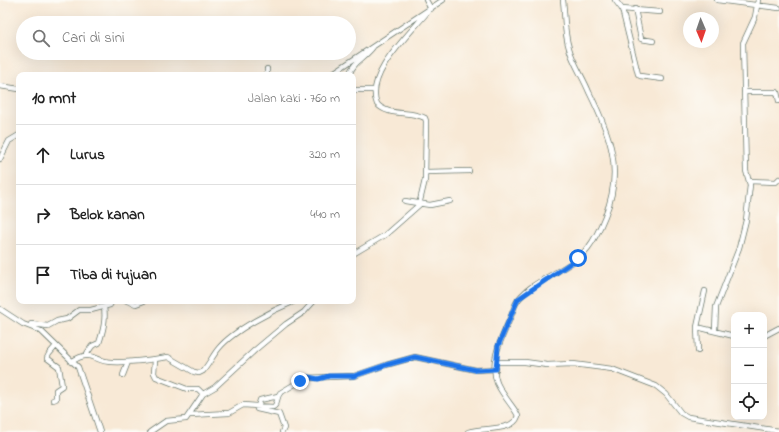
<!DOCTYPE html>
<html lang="id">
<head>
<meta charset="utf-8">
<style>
	body { margin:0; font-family:"Indie Flower",sans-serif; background:#f6f6f6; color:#222 }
	.controls { position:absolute; right:12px; bottom:12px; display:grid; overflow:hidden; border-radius:8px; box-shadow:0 4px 16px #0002 }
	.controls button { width:36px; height:36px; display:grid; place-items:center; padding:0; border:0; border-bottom:1px solid #e0e0e0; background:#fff; color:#222; font:20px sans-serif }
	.compass { position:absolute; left:683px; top:12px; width:36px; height:36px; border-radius:50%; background:#fff; box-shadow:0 4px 16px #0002; rotate:178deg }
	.stop { position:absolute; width:12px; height:12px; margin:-9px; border:3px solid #1a73e8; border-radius:50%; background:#fff }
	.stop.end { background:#1a73e8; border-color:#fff; box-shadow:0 1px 4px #0008 }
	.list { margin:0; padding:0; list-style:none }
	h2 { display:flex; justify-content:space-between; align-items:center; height:52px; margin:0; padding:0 16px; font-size:17px }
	h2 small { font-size:13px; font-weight:400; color:#767676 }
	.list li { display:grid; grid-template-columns:26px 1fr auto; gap:12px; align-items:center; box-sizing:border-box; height:60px; padding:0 16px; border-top:1px solid #e0e0e0 }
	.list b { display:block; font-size:15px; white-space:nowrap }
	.list em { font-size:13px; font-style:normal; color:#767676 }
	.icon { flex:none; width:22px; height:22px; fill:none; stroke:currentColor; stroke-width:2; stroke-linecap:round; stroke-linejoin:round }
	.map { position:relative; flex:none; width:779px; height:432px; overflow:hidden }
	.search { position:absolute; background:#fff; box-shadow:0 4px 16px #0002; left:16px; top:16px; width:340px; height:44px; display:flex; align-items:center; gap:10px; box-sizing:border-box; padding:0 14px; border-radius:22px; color:#767676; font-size:15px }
	.panel { position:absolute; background:#fff; box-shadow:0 4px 16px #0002; left:16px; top:72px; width:340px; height:232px; border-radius:8px }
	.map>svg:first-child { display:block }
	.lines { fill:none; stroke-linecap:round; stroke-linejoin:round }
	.minor-casing { stroke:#6b796d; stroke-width:6 }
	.minor { stroke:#fff; stroke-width:4.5 }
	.route { stroke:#1a73e8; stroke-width:5 }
</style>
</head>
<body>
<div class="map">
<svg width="779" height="432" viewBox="0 0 779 432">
	<rect width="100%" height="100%" fill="#fdfcf7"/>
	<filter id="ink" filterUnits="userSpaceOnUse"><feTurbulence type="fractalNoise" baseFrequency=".025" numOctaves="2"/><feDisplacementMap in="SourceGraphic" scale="8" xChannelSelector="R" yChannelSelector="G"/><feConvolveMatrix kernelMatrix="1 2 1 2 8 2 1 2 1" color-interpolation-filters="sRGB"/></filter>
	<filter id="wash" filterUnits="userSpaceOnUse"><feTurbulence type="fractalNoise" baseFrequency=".012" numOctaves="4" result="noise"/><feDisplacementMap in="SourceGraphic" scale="16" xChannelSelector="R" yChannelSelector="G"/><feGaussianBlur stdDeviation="0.9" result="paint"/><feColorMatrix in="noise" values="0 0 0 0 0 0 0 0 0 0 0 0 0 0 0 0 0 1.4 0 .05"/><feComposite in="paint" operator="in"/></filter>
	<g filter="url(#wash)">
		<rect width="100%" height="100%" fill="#f8e9d6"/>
	</g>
	<g filter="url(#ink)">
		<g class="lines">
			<defs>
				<path id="minor" d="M426,0L431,9
					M615,0L622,9L660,12
					M717,0L779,8
					M622,9L638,74L640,76L662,79
					M635,9L641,39L653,41
					M267,75V69
					M330,75L443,0
					M349,75C353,62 365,58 373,47
					M0,86L19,89
					M353,90H374
					M744,92H777L779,101
					M0,159L9,141L19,135
					M425,172L469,171
					M749,181L776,182L779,179
					M405,201L430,205L450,201
					M353,254L385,235L419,205L425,180L426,121L425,118C410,110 389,117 377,104C364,74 412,32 429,10
					M705,291L697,327L734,336
					M127,301L136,304L144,301
					M0,309L23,324L41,331L78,367L100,432
					M31,324L48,326L57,321L67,319L79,310H91L110,305L112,301
					M697,327L698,351
					M715,330L716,307L739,248L746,220L750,185L746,171L743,43L755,17L758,0
					M764,336L779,328
					M86,355L92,346L99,343C103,331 106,320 104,307
					M155,360L154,373L156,377L187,389H198L203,394
					M71,362C93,348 93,362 112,362C131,363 150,360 168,357L194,372L199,373L203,371C209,364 213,355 219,348C234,330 273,310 295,301
					M496,362H525L547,365L573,364L612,369L656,386L666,394L681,413L688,417L779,431
					M123,375L128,362
					M53,400L56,399V390L62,386L59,367L47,358L49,354L55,347
					M258,407L260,400L278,396
					M257,409L279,414L284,428L282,432
					M190,415L229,413L243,405L273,407C278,405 276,398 280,393L305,378L354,376L386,365L415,357L476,370L496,369
					M150,432L166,421L186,419L203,394L215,387L255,350L286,324L304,312L314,301
					M468,432C484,427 513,432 518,416L516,412C510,403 502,394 497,383C487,357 508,329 515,305C528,279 570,272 588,248C595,239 601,226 605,216C624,170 610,134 589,92C583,77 573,63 569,48C564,33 565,16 563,0"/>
			</defs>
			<use href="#minor" class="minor-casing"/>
			<use href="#minor" class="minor"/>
		</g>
	</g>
	<g class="lines" filter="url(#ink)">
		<path class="route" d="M300,381L308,377L318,379L329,376H354L386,365L415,357L476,370L496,369L498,346L518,299L578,258"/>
	</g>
</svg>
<div class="controls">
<button>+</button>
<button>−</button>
<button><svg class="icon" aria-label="locate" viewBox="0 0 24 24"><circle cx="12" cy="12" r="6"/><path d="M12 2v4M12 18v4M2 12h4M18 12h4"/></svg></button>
</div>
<svg class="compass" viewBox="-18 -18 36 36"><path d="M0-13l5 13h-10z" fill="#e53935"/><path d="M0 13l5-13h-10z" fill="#767676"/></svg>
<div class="stop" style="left:578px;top:258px"></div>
<div class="stop end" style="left:300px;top:381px"></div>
<div class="search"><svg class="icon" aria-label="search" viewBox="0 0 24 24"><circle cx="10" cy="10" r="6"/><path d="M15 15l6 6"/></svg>Cari di sini</div>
<section class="panel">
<h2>10 mnt<small>Jalan kaki · 760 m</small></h2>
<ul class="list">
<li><svg class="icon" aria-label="ahead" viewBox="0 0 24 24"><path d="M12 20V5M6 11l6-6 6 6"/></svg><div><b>Lurus</b></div><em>320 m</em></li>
<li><svg class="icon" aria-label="right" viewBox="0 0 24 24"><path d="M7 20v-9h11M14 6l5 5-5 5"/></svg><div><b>Belok kanan</b></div><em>440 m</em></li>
<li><svg class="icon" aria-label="arrive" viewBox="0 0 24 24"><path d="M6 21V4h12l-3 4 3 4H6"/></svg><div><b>Tiba di tujuan</b></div></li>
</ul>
</section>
</div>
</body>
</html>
